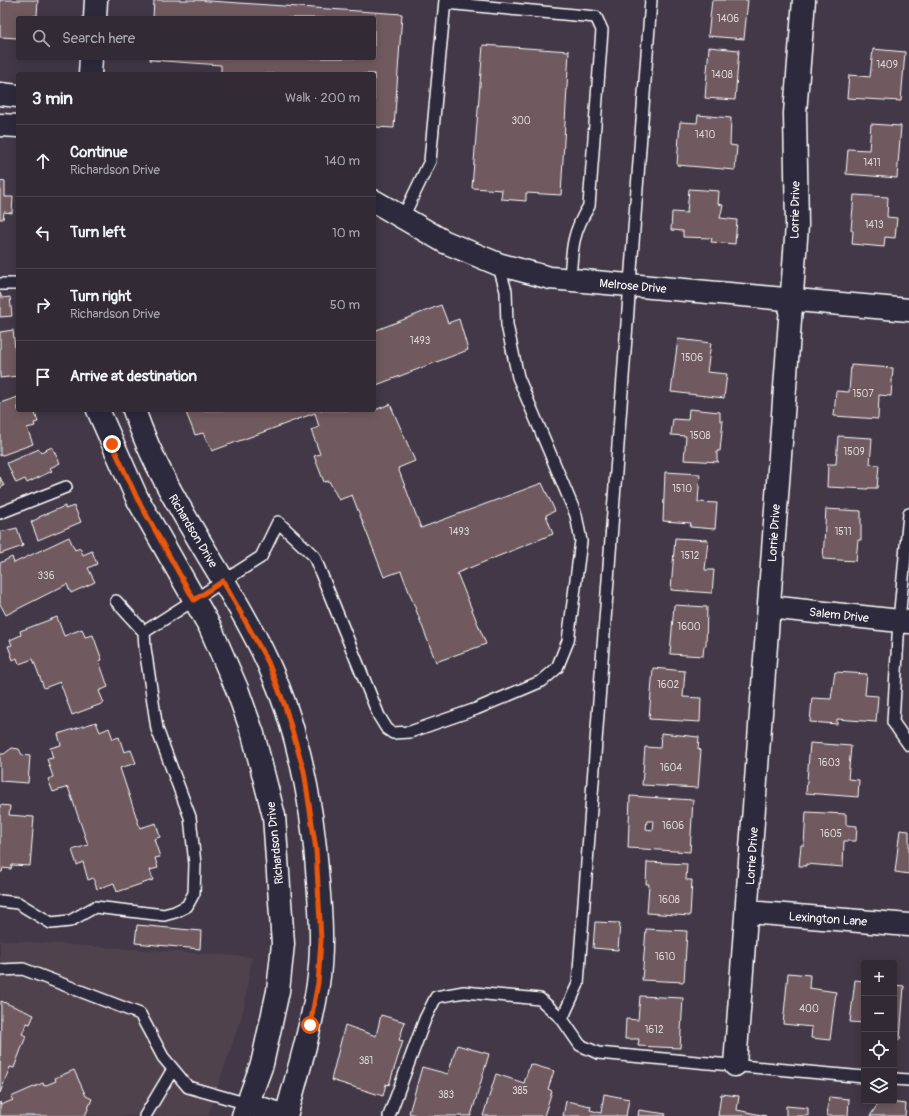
<!DOCTYPE html>
<html lang="en">
<head>
<meta charset="utf-8">
<style>
	body { margin:0; font-family:Pangolin,sans-serif; background:#3a323d; color:#f1f3f6 }
	.controls { position:absolute; right:12px; bottom:12px; display:grid; overflow:hidden; border-radius:4px; box-shadow:0 2px 10px #0003 }
	.controls button { width:36px; height:36px; display:grid; place-items:center; padding:0; border:0; border-bottom:1px solid #4d4650; background:#322a35; color:#f1f3f6; font:20px sans-serif }
	.stop { position:absolute; width:12px; height:12px; margin:-9px; border:3px solid #ea580c; border-radius:50%; background:#fff }
	.stop.end { background:#ea580c; border-color:#fff; box-shadow:0 1px 4px #0008 }
	.list { margin:0; padding:0; list-style:none }
	h2 { display:flex; justify-content:space-between; align-items:center; height:52px; margin:0; padding:0 16px; font-size:17px }
	h2 small { font-size:13px; font-weight:400; color:#a8a7ad }
	.list li { display:grid; grid-template-columns:26px 1fr auto; gap:12px; align-items:center; box-sizing:border-box; height:72px; padding:0 16px; border-top:1px solid #4d4650 }
	.list b { display:block; font-size:15px; white-space:nowrap }
	.list p { margin:0; font-size:13px; white-space:nowrap; color:#a8a7ad }
	.list em { font-size:13px; font-style:normal; color:#a8a7ad }
	.icon { flex:none; width:22px; height:22px; fill:none; stroke:currentColor; stroke-width:2; stroke-linecap:round; stroke-linejoin:round }
	.map { position:relative; flex:none; width:909px; height:1116px; overflow:hidden }
	.search { position:absolute; background:#322a35; box-shadow:0 2px 10px #0003; left:16px; top:16px; width:360px; height:44px; display:flex; align-items:center; gap:10px; box-sizing:border-box; padding:0 14px; border-radius:4px; color:#a8a7ad; font-size:15px }
	.panel { position:absolute; background:#322a35; box-shadow:0 2px 10px #0003; left:16px; top:72px; width:360px; height:340px; border-radius:4px }
	.map>svg:first-child { display:block }
	.built { fill:#50424e }
	.building { fill:#6f5a5e; stroke:#fff; fill-rule:evenodd }
	.lines { fill:none; stroke-linecap:round; stroke-linejoin:round }
	.lane-casing { stroke:#fff; stroke-width:14 }
	.street-casing { stroke:#fff; stroke-width:25 }
	.secondary-casing { stroke:#fff; stroke-width:25 }
	.lane { stroke:#2f2a3d; stroke-width:11 }
	.street { stroke:#2f2a3d; stroke-width:22 }
	.secondary { stroke:#2f2a3d; stroke-width:22 }
	.route { stroke:#ea580c; stroke-width:5 }
	.labels { text-anchor:middle; stroke-width:3; stroke-linejoin:round; paint-order:stroke }
	.number-label { font-size:10px; fill:#dbd6d7 }
	.street-label { font-size:12px; fill:#fff; stroke:#2f2a3d }
</style>
</head>
<body>
<div class="map">
<svg width="909" height="1116" viewBox="0 0 909 1116">
	<rect width="100%" height="100%" fill="#423847"/>
	<filter id="ink" filterUnits="userSpaceOnUse"><feTurbulence type="fractalNoise" baseFrequency=".025" numOctaves="2"/><feDisplacementMap in="SourceGraphic" scale="8" xChannelSelector="R" yChannelSelector="G"/><feConvolveMatrix kernelMatrix="1 2 1 2 8 2 1 2 1" color-interpolation-filters="sRGB"/></filter>
	<g filter="url(#ink)">
		<path class="built" d="M0,940L252,957L243,1012L208,1116H0Z"/>
		<path class="building" d="M0,0H38L37,16H33V18H18V38L0,37Z
			M154,0H195L402,14L394,128L374,127V74H221V65L150,60V58H374V18H153Z
			M712,0H748L744,39L708,36Z
			M483,45L569,51L561,195L526,193V201L501,199L502,190L472,188Z
			M709,47L739,50L735,100L705,98Z
			M873,49L905,52L901,101L847,98L849,75L870,77Z
			M698,115L731,118L730,145L737,146L735,170L677,165L680,122L697,123Z
			M871,124L901,126L897,178L846,174L848,149L869,150Z
			M0,181L5,182V197H13L12,213L4,212L3,219H0Z
			M689,189L719,191L718,204L723,205L720,218L737,220L735,244L711,242L712,238L683,237V231L671,230L672,212L687,213Z
			M854,195L888,197L887,217L897,218L895,238L885,237L884,247L852,244L853,231L851,230Z
			M0,293L2,298L10,297L12,316L0,317Z
			M441,305L448,323L459,319L468,350L374,386V331Z
			M13,330L18,376L0,378V332Z
			M678,339L711,343L707,372L727,374L724,398L671,392Z
			M851,365L893,368L891,396L879,395L878,419L834,416L836,391L849,392Z
			M18,397V410H34L38,422L34,423L35,426L27,428L33,444L0,456V403Z
			M390,404L415,461L398,468L421,528L542,483L555,511L546,515L553,534L457,573L486,644L436,662L401,571L384,577L352,495L339,500L329,481L324,482L314,456L320,454L311,430L319,427L315,413L212,451L203,433L195,435L185,410H374V406L375,410Z
			M689,409L720,412V421H723L720,451H717V460L719,462L684,460L686,436L671,435L673,419L688,420Z
			M838,436L872,438L870,464L879,465L877,488H868V489L827,487L828,464H836Z
			M52,447L60,463L50,468L52,471L27,483L25,479L16,483L7,463L39,449L41,452Z
			M665,472L700,474L698,502L717,503L715,529L690,527L691,523L663,521Z
			M0,477L4,486L0,488Z
			M65,506V509L74,506L81,522L38,540L31,522L39,518V517Z
			M826,509L861,511V540H858L856,561L823,559Z
			M17,528L23,546L0,554V532Z
			M69,537L75,550L80,548L83,555L92,551L97,564L88,568L95,582L71,593L67,584L6,615L0,604V563L12,557L14,563Z
			M675,538L708,540L705,570H714L712,593L671,590Z
			M674,605L707,607L706,646H704L703,656L670,654Z
			M57,617L64,636L82,629L85,637L93,635L102,660L99,661L108,687L99,691L104,703L72,715L60,682L44,688L33,659L19,664L17,658L13,660L8,646L12,645L10,640L21,635L20,631Z
			M653,668L685,671L683,697L701,698L700,722L649,719Z
			M835,672L867,674L865,695L878,696L876,722L837,719V724L810,722L812,698L831,699Z
			M96,722L100,732L109,728L113,739L119,737L124,752L131,750L136,763L120,768L140,828L156,823L160,837L154,839L160,857L155,858L158,868L150,870L153,880L117,892L114,883L97,889L93,878L88,880L83,862L77,865L72,850L88,845L68,787L53,792L48,779L53,777L47,759L53,758L50,748L61,745L58,734Z
			M661,733L699,737L698,749L701,750L698,788L642,785L645,747L660,748Z
			M810,743L851,746L848,779L859,780L858,797L806,793Z
			M12,748L19,749L22,755L30,756L28,783L0,781V754H4Z
			M630,796L693,800L690,852L628,848ZM647,821H654L653,830L646,829Z
			M0,805L10,806L9,815L34,817L30,866L12,865L11,869L3,868L2,872H0Z
			M806,812L846,814V825L857,826L856,841H844L843,867L806,864V866H799L801,845H804Z
			M900,830L909,831V874L895,872Z
			M647,862L687,864L686,880H692L690,916L647,913L649,884H646Z
			M595,922L620,923L618,950L593,948Z
			M137,925L201,931L200,949L135,943Z
			M646,929L687,931L684,982L642,980Z
			M788,973L810,975L809,988L836,992L830,1040L811,1038L812,1027L783,1024Z
			M855,980L864,981V1023L850,1022Z
			M894,985L904,986L900,1040H894Z
			M640,996L683,998L680,1048L638,1046L639,1039H625L626,1019L638,1020Z
			M1,1001L34,1015L30,1024L27,1023L22,1034L26,1036L14,1068L10,1067L0,1093Z
			M381,1015L405,1022L399,1040L403,1041L389,1085L386,1084L383,1096L331,1080L345,1025L376,1036Z
			M457,1045L489,1054L471,1116H419L409,1113L422,1067L448,1074Z
			M530,1064L554,1071L548,1089L552,1091L544,1116H483L496,1074L524,1083Z
			M74,1070L86,1096L92,1099L85,1116H0V1102L1,1105L13,1100L11,1097L43,1083L44,1086L56,1081L55,1078Z
			M604,1094L629,1099L626,1116H563L566,1101L591,1106L590,1110L601,1113Z
			M721,1094L739,1096L737,1110L766,1116H718Z
			M829,1097L849,1099L848,1116H827Z
			M880,1101L906,1104L905,1116H870Z
			M786,1106L808,1108V1116H786Z
			M639,1110L666,1114L665,1116H638Z"/>
		<g class="lines">
			<defs>
				<path id="lane" d="M445,3L596,17L602,30L589,206C572,233 572,249 570,280
					M403,217L430,161L445,0
					M0,284H18
					M0,513L66,487
					M909,514L899,621L893,722L909,745
					M144,632L261,557L278,522L314,556L379,716L387,729L393,733L410,732L476,709L542,681L557,668L568,641L581,541L576,515L518,377L507,325L506,291L498,264
					M0,901L18,903L51,923L70,921L95,907L164,915L175,912L187,906L194,893L195,864L190,817L157,729L145,648L144,632L116,601
					M0,970L23,969L140,1014L163,1057L188,1087L248,1104
					M562,1019L578,984L651,0
					M894,1079L909,1080
					M145,1116L173,1069
					M389,1116L425,1019L436,997L464,992L540,999L562,1019L580,1045L598,1053L864,1077"/>
				<path id="street" d="M769,607L909,622
					M748,912L909,925
					M735,1065L797,225L795,113L804,0
					M248,1104L285,1116"/>
				<path id="secondary" d="M95,18L96,0
					M90,74L91,58
					M0,94L18,96
					M0,125L18,126
					M374,201L445,242L498,264L550,278L909,310
					M98,410L137,498L210,627L237,689L253,734L274,816L283,944L278,991L262,1064L243,1116
					M134,410C165,501 228,576 268,663C300,732 313,807 318,882C321,916 323,950 318,984C311,1029 298,1072 286,1116"/>
			</defs>
			<use href="#lane" class="lane-casing"/>
			<use href="#street" class="street-casing"/>
			<use href="#secondary" class="secondary-casing"/>
			<use href="#lane" class="lane"/>
			<use href="#street" class="street"/>
			<use href="#secondary" class="secondary"/>
		</g>
	</g>
	<g class="lines" filter="url(#ink)">
		<path class="route" d="M112,444L137,498L194,600L223,581L268,662L285,706L304,771L316,850L321,940L318,983L310,1025"/>
	</g>
	<g class="labels">
		<g class="number-label">
			<text x="728" y="22">1406</text>
			<text x="887" y="68">1409</text>
			<text x="722" y="78">1408</text>
			<text x="521" y="124">300</text>
			<text x="705" y="138">1410</text>
			<text x="872" y="166">1411</text>
			<text x="874" y="228">1413</text>
			<text x="420" y="344">1493</text>
			<text x="692" y="361">1506</text>
			<text x="863" y="397">1507</text>
			<text x="700" y="439">1508</text>
			<text x="854" y="455">1509</text>
			<text x="682" y="492">1510</text>
			<text x="459" y="535">1493</text>
			<text x="843" y="535">1511</text>
			<text x="690" y="559">1512</text>
			<text x="46" y="579">336</text>
			<text x="689" y="630">1600</text>
			<text x="668" y="688">1602</text>
			<text x="829" y="766">1603</text>
			<text x="671" y="771">1604</text>
			<text x="673" y="829">1606</text>
			<text x="831" y="837">1605</text>
			<text x="669" y="903">1608</text>
			<text x="665" y="960">1610</text>
			<text x="809" y="1012">400</text>
			<text x="654" y="1033">1612</text>
			<text x="366" y="1064">381</text>
			<text x="520" y="1094">385</text>
			<text x="446" y="1098">383</text>
		</g>
		<g class="street-label">
			<text transform="translate(795 210) rotate(-89)" y="4">Lorrie Drive</text>
			<text transform="translate(633 286) rotate(5)" y="4">Melrose Drive</text>
			<text transform="translate(193 531) rotate(59)" y="4">Richardson Drive</text>
			<text transform="translate(774 533) rotate(-86)" y="4">Lorrie Drive</text>
			<text transform="translate(839 615) rotate(6)" y="4">Salem Drive</text>
			<text transform="translate(275 843) rotate(-96)" y="4">Richardson Drive</text>
			<text transform="translate(752 856) rotate(-86)" y="4">Lorrie Drive</text>
			<text transform="translate(828 919) rotate(4)" y="4">Lexington Lane</text>
		</g>
	</g>
</svg>
<div class="controls">
<button>+</button>
<button>−</button>
<button><svg class="icon" aria-label="locate" viewBox="0 0 24 24"><circle cx="12" cy="12" r="6"/><path d="M12 2v4M12 18v4M2 12h4M18 12h4"/></svg></button>
<button><svg class="icon" aria-label="layers" viewBox="0 0 24 24"><path d="M12 4l9 5-9 5-9-5zM3 14l9 5 9-5"/></svg></button>
</div>
<div class="stop" style="left:310px;top:1025px"></div>
<div class="stop end" style="left:112px;top:444px"></div>
<div class="search"><svg class="icon" aria-label="search" viewBox="0 0 24 24"><circle cx="10" cy="10" r="6"/><path d="M15 15l6 6"/></svg>Search here</div>
<section class="panel">
<h2>3 min<small>Walk · 200 m</small></h2>
<ul class="list">
<li><svg class="icon" aria-label="ahead" viewBox="0 0 24 24"><path d="M12 20V5M6 11l6-6 6 6"/></svg><div><b>Continue</b><p>Richardson Drive</p></div><em>140 m</em></li>
<li><svg class="icon" aria-label="left" viewBox="0 0 24 24"><path d="M17 20v-9H6M10 6l-5 5 5 5"/></svg><div><b>Turn left</b></div><em>10 m</em></li>
<li><svg class="icon" aria-label="right" viewBox="0 0 24 24"><path d="M7 20v-9h11M14 6l5 5-5 5"/></svg><div><b>Turn right</b><p>Richardson Drive</p></div><em>50 m</em></li>
<li><svg class="icon" aria-label="arrive" viewBox="0 0 24 24"><path d="M6 21V4h12l-3 4 3 4H6"/></svg><div><b>Arrive at destination</b></div></li>
</ul>
</section>
</div>
</body>
</html>
